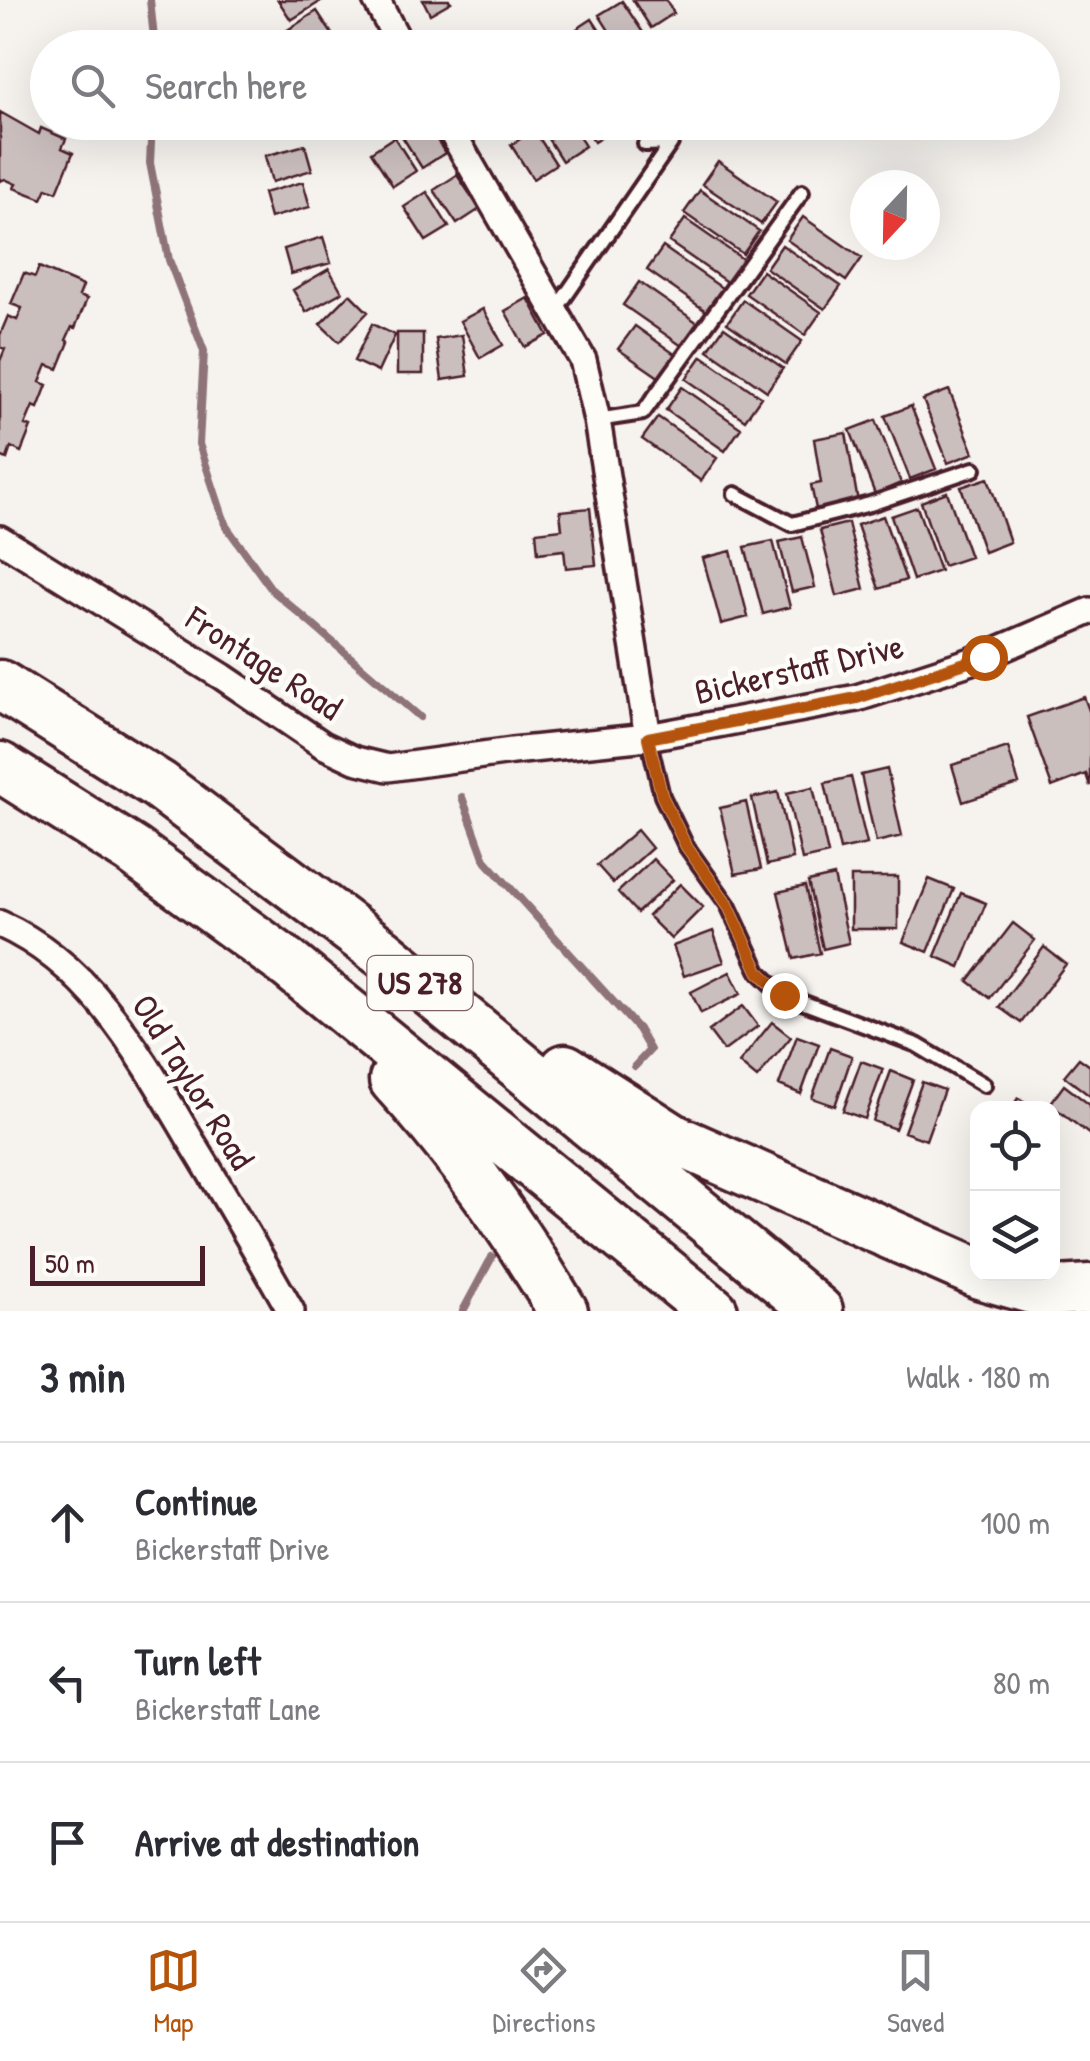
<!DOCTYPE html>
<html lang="en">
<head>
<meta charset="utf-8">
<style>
	body { margin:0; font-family:"Patrick Hand",sans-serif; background:#f7f7f7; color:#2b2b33 }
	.controls { position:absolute; right:30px; bottom:30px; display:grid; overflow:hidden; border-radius:20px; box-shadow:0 10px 40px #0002 }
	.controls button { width:90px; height:90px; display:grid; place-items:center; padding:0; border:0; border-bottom:2px solid #e1e1e2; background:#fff; color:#2b2b33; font:50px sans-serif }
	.compass { position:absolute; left:850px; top:170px; width:90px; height:90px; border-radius:50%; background:#fff; box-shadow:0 10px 40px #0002; rotate:202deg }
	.scale { position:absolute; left:30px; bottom:25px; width:175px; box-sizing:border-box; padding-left:10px; border:5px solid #4a1f2b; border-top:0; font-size:28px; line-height:35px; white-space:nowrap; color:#4a1f2b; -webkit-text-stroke:8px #fdfcf7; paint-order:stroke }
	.stop { position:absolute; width:30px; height:30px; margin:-22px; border:8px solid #b45309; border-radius:50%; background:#fff }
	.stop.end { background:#b45309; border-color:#fff; box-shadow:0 2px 10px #0008 }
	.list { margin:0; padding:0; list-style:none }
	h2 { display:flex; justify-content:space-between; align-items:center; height:130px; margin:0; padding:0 40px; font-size:42px }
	h2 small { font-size:32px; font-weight:400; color:#7c7c81 }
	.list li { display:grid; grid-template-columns:65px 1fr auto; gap:30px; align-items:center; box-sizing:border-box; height:160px; padding:0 40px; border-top:2px solid #e1e1e2 }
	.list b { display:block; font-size:38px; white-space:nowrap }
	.list p { margin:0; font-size:32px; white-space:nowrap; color:#7c7c81 }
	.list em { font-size:32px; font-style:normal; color:#7c7c81 }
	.icon { flex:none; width:55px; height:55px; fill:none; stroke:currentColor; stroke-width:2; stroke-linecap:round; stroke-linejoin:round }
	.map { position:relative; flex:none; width:1090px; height:1311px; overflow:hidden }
	.search { position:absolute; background:#fff; box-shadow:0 10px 40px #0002; left:30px; right:30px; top:30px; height:110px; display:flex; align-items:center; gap:25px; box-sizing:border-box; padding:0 35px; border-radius:55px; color:#7c7c81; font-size:38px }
	.sheet { height:610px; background:#fff }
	nav { display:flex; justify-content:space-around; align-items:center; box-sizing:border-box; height:140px; border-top:2px solid #e1e1e2; background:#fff; font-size:28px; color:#7c7c81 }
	nav a { display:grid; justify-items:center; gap:5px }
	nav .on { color:#b45309 }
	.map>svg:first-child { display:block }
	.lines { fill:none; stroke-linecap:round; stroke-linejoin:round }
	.stream { stroke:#8e7378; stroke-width:8 }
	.building { fill:#cbbfbe; stroke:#4a1f2b; stroke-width:2.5 }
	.service-casing { stroke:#4a1f2b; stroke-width:20 }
	.minor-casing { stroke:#4a1f2b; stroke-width:32 }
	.motorway-casing { stroke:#4a1f2b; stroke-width:55 }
	.service { stroke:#fdfcf7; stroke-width:12 }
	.minor { stroke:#fdfcf7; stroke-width:25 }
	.motorway { stroke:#fdfcf7; stroke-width:48 }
	.route { stroke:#b45309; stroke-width:12 }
	.labels { text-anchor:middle; stroke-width:9; stroke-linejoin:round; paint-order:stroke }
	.shield { fill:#fdfcf7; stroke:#806168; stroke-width:2.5 }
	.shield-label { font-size:32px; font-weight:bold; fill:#4a1f2b }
	.street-label { font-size:35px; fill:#4a1f2b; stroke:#fdfcf7 }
</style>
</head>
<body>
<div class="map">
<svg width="1090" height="1311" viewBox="0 0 1090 1311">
	<rect width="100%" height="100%" fill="#f6f3ef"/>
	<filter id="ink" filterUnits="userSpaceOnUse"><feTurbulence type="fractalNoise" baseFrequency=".01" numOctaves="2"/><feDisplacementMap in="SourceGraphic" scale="20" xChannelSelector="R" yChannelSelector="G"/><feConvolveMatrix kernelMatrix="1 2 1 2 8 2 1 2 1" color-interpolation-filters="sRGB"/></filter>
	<g filter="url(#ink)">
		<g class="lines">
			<path class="stream" d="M150,0L155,48
				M152,122L150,163L169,260L204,351L199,444L226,526L272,590L420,717
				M462,797L485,860L638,1029L650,1050L635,1066
				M463,1311L492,1257"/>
		</g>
		<path class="building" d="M278,0H323L291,20Z
			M423,0H449L451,2L430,14Z
			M633,0H666L674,13L651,28Z
			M622,1L644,34L624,48H620L599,15Z
			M317,11L332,34L311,48H292L283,33Z
			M592,19L611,48H578L569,34Z
			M685,36L693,48H667Z
			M0,112L39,134L41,128L66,139L62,148L73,153L57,192L47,188L42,199L14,188L16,184L5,179L0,181Z
			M416,122H426L445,153L422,168L400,133Z
			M546,122H570L585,146L562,161L540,126Z
			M581,122H614L617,127L594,142Z
			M534,130L556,164L533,179L511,145Z
			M394,137L416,171L393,186L371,152Z
			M305,145L312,170L272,182L265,156Z
			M718,161L777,202L761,224L702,184Z
			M457,175L480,209L457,224L434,190Z
			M303,182L310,207L270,218L263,193Z
			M700,190L759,231L743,254L684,213Z
			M427,192L449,227L426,241L404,207Z
			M803,217L862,258L846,281L787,240Z
			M685,219L744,260L728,283L669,242Z
			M323,237L331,263L291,274L284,249Z
			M782,245L841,286L825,309L766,268Z
			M663,247L722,288L706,311L647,270Z
			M39,267L83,286L79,296L87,299L75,328L72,327L66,340L69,342L58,369L47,365L40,382L47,385L38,408L33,406L25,425L31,427L21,452L11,447L7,459L0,456V361L5,349L0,347V335L8,316L17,320L22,308L11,304L24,273L35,277Z
			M329,269L342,292L306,312L293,290Z
			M762,271L821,312L805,335L746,294Z
			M639,282L698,323L682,346L623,305Z
			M350,294L368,312L339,342L320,324Z
			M528,298L548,335L525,347L505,311Z
			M743,300L802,341L786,364L727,323Z
			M483,309L503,345L480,358L460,321Z
			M372,324L395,335L378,372L354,361Z
			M635,326L676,355L660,378L618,349Z
			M724,327L783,368L767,391L708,350Z
			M397,333H423V374H397Z
			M462,335L468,376L442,380L436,339Z
			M702,356L761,397L745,420L686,379Z
			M682,387L741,428L725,451L666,410Z
			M949,390L974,453L948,463L923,400Z
			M911,406L936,469L910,479L885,416Z
			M658,417L717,458L701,481L642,439Z
			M876,420L901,483L875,494L850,430Z
			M846,433L858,502L816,509L811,485L821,483L814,439Z
			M988,478L1010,542L984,552L961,487Z
			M947,492L970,557L943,566L921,502Z
			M917,507L940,571L913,580L891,516Z
			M590,508L596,565L566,568L564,550L538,553L536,532L562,529L560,511Z
			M883,516L906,580L879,589L857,525Z
			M848,523L864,589L837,596L820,530Z
			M802,537L815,587L792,592L779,542Z
			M773,541L790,607L763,614L745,547Z
			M731,551L748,617L721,624L703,558Z
			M1084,697L1090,713V786L1086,774L1052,787L1027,717Z
			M1008,747L1019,784L963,802L952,765Z
			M887,769L902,836L876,842L861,775Z
			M851,777L867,844L840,850L825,783Z
			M813,787L828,854L802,860L787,793Z
			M778,792L793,859L767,865L752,798Z
			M746,802L761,869L735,874L720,808Z
			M637,830L652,848L613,883L597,865Z
			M653,859L673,880L637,913L618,892Z
			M834,876L849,943L823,949L808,882Z
			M851,877H898V929H851Z
			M929,879L954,889L928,952L903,942Z
			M680,884L703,907L671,939L648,916Z
			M805,886L820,953L794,959L778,892Z
			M961,893L986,903L960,967L935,956Z
			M1013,923L1035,940L990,998L968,981Z
			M713,931L724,962L684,976L673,946Z
			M1044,947L1066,964L1021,1023L999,1007Z
			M730,972L741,994L701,1013L691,992Z
			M743,1006L758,1026L724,1051L709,1031Z
			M772,1022L791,1037L757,1078L739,1063Z
			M797,1036L819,1044L801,1094L779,1085Z
			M830,1048L852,1056L835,1106L812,1098Z
			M1079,1058L1090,1066V1096L1064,1076Z
			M861,1061L883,1069L865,1119L843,1111Z
			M891,1071L913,1080L895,1129L873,1121Z
			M922,1082L944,1090L926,1140L904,1132Z
			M1064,1085L1090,1105V1135L1050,1104Z
			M1018,1098L1036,1108H1012Z"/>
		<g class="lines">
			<defs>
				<path id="service" d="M555,311L671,143L645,144
					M597,420L643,413L802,192
					M735,494L792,524L870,504L974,469
					M648,737L662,796L686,846L728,905L759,972L783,995L917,1045L984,1085"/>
				<path id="minor" d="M376,0L402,48
					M446,122L583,360L597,420L648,737
					M0,539L223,677L323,745L355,760L388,768L512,751L648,737L857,698L975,660L1090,611
					M0,924C92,965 141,1056 190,1139C225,1196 258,1253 291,1311"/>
				<path id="motorway" d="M0,685L159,785L383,953L818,1311
					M0,767L133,851L287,963L713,1311
					M565,1069L674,1139L978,1273
					M394,1080C459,1151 514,1228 563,1311
					M979,1274L1042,1292L1090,1289"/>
			</defs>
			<use href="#service" class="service-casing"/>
			<use href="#minor" class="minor-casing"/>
			<use href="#motorway" class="motorway-casing"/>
			<use href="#service" class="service"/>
			<use href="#minor" class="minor"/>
			<use href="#motorway" class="motorway"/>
		</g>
	</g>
	<g class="lines" filter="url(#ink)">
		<path class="route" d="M784,995L759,972L728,905L686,846L662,796L648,738L857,698L984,657"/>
	</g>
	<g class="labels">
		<rect class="shield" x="367.5" y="956" width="105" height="54" rx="8"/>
		<g class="shield-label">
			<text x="420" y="994">US 278</text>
		</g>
		<g class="street-label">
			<text transform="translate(264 663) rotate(33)" y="12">Frontage Road</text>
			<text transform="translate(799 669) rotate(-13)" y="12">Bickerstaff Drive</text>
			<text transform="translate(193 1082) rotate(58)" y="12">Old Taylor Road</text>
		</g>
	</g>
</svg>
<div class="controls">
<button><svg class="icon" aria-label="locate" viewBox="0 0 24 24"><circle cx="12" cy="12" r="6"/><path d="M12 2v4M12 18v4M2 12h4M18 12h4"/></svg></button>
<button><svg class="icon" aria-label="layers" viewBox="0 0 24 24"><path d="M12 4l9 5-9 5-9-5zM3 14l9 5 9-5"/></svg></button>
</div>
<svg class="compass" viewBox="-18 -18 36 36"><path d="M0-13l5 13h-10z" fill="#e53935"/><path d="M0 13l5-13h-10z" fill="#7c7c81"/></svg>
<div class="scale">50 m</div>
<div class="stop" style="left:984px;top:657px"></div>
<div class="stop end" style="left:784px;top:995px"></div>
<div class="search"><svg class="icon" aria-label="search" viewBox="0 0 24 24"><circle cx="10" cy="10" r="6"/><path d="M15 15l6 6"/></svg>Search here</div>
</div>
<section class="sheet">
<h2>3 min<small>Walk · 180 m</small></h2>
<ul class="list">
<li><svg class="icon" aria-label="ahead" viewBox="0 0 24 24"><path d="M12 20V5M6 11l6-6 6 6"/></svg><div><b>Continue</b><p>Bickerstaff Drive</p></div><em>100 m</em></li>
<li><svg class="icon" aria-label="left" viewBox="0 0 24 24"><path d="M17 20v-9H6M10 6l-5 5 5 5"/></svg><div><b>Turn left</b><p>Bickerstaff Lane</p></div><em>80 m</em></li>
<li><svg class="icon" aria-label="arrive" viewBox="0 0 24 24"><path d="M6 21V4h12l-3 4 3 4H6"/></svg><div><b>Arrive at destination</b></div></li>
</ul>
</section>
<nav>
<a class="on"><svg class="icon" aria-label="map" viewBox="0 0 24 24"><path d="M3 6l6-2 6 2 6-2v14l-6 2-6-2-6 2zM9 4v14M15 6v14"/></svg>Map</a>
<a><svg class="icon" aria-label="directions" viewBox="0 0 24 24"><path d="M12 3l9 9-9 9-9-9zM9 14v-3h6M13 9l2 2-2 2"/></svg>Directions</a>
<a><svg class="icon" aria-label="saved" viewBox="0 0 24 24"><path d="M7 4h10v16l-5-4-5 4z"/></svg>Saved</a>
</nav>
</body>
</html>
